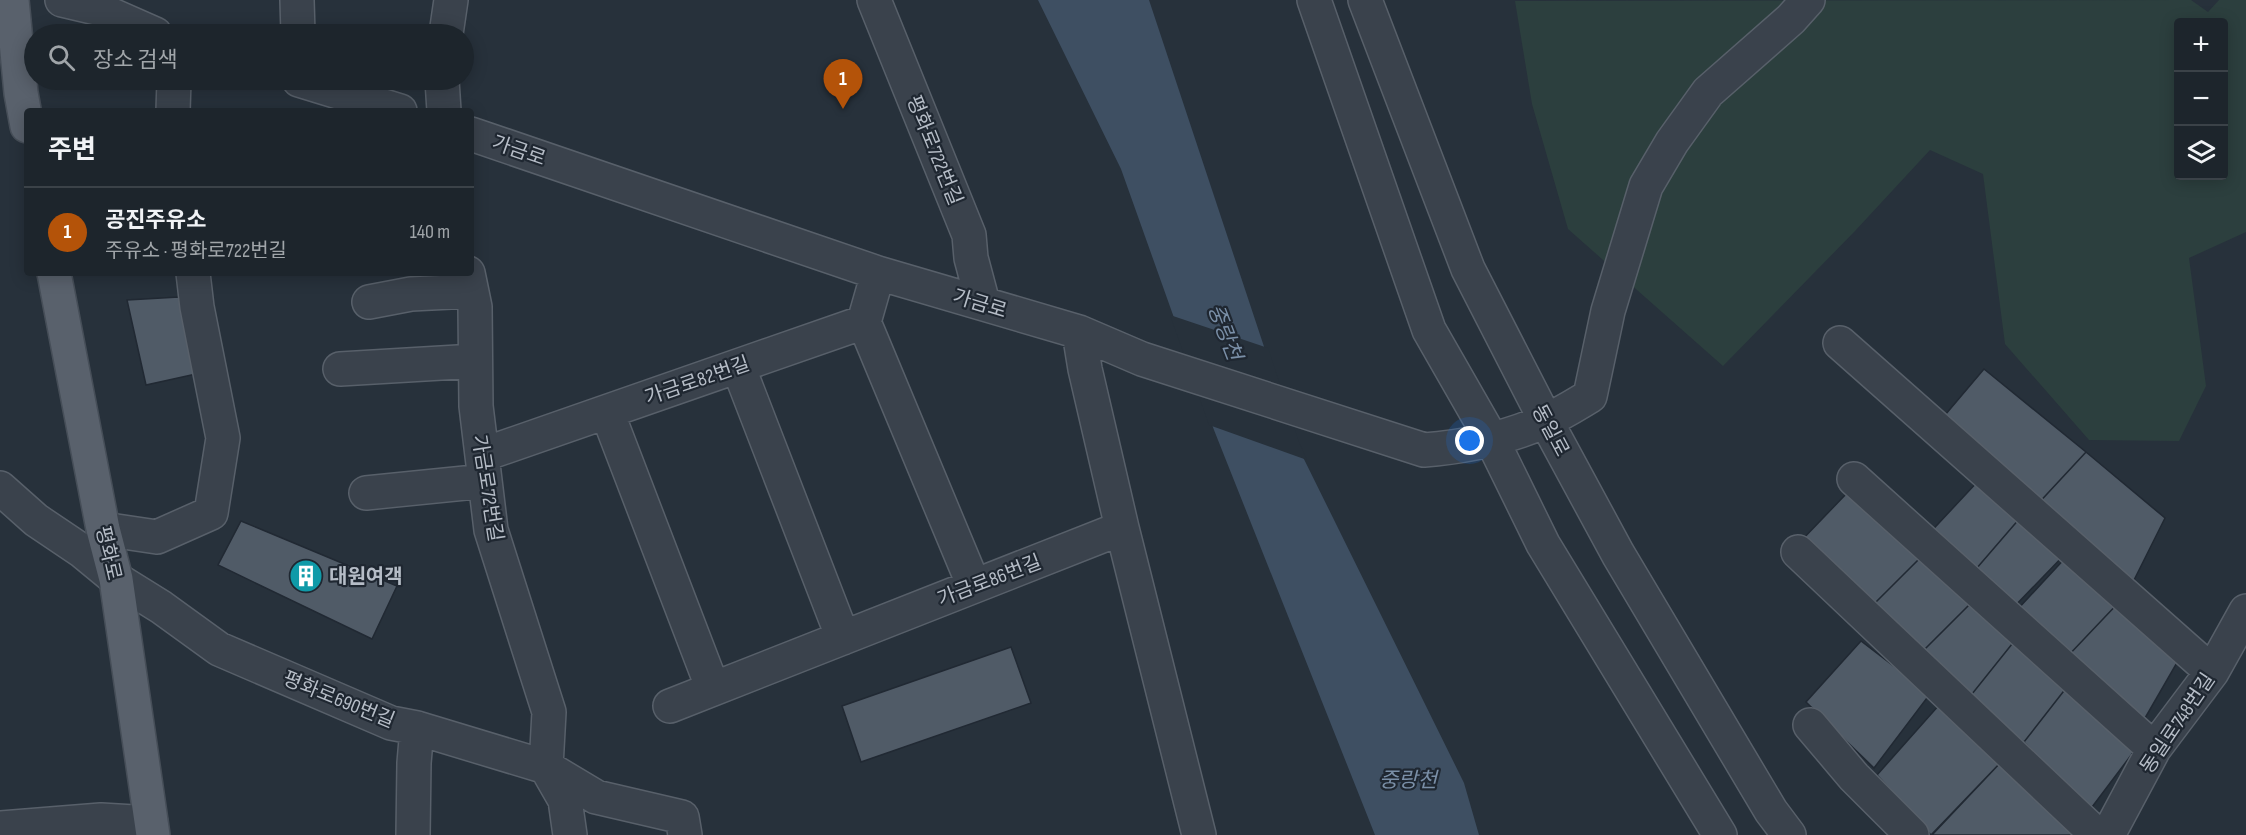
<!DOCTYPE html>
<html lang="ko">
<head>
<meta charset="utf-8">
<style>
	body { margin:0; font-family:"Sofia Sans Condensed","Noto Sans KR",sans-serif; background:#252d34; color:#f1f3f6 }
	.controls { position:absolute; right:18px; top:18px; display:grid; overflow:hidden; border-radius:6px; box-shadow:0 3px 15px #0003 }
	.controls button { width:54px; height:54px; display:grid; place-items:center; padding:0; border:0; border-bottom:2px solid #3b4248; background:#1d252c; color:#f1f3f6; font:30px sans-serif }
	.you { position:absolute; left:1470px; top:441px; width:21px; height:21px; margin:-15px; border:4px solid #fff; border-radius:50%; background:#1a73e8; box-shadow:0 0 0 9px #1a73e833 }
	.badge { display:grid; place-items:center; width:39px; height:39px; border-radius:50%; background:#b45309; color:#fff; font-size:20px; font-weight:700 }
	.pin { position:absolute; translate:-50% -50px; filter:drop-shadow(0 2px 3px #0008) }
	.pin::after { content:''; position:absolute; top:32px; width:21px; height:18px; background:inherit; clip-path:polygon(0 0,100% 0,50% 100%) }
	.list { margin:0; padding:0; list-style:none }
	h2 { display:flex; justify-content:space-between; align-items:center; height:78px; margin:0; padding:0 24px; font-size:26px }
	h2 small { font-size:20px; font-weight:400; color:#a0a5a9 }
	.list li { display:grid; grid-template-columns:39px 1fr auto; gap:18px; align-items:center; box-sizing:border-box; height:90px; padding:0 24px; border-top:2px solid #3b4248 }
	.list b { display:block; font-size:22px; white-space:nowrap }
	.list p { margin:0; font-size:20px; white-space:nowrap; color:#a0a5a9 }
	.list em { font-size:20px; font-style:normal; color:#a0a5a9 }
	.icon { flex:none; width:33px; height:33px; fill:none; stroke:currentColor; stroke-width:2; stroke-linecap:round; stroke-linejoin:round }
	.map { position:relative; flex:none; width:2246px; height:835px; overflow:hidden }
	.search { position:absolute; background:#1d252c; box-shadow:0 3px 15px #0003; left:24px; top:24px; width:450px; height:66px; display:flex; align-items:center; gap:15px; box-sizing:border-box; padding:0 21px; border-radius:33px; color:#a0a5a9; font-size:22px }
	.panel { position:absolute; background:#1d252c; box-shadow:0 3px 15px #0003; left:24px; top:108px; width:450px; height:168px; border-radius:6px }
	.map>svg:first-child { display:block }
	.green { fill:#2c3f3e; fill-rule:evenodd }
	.water { fill:#3e4f62 }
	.pier { fill:#27313b }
	.building { fill:#505b67; stroke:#212933; stroke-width:1.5 }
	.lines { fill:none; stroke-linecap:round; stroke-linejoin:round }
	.minor-casing { stroke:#58606a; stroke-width:36 }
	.major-casing { stroke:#464e58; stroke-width:36 }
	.minor { stroke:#3a424c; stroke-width:33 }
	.major { stroke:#59616c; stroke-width:33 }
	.labels { text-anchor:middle; stroke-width:4.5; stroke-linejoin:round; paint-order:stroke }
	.street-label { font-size:20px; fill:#b6bdc7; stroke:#1f2731 }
	.poi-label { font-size:20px; font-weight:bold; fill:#b6bdc7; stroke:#1f2731; text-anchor:start }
	.water-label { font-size:21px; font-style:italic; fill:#7a8fa7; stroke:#1f2731 }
</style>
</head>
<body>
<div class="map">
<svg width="2246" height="835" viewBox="0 0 2246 835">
	<rect width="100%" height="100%" fill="#27313b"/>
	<path class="green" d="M2191,0L2208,12L2219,0H2246V232L2189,258L2206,386L2179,441L2089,440L2005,344L1983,174L1930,150L1855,231L1723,366L1568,229L1532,104L1515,1ZM2178,22H2224V176H2178Z"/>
	<path class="water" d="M1038,0H1149L1296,443L1464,783L1479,835H1375L1214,430L1121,169Z"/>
	<path class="pier" d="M1170,315L1268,348L1299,442L1307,460L1209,425Z"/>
	<path class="building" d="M179,297L196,374L146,385L127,300Z
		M1984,369L2086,452L2035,507L1940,421Z
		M2086,452L2165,518L2132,584L2035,507Z
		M1980,479L2020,518L1970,576L1925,538Z
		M1848,492L1925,553L1865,613L1799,543Z
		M2020,518L2068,551L2010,611L1970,576Z
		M241,521L397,586L372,639L218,565Z
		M1925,553L1973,601L1915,659L1865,613Z
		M2069,554L2121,600L2066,658L2016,611Z
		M2121,600L2182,654L2141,725L2066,658Z
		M1973,601L2016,639L1968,699L1915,659Z
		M2016,639L2070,683L2024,742L1968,699Z
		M1861,641L1930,694L1874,768L1806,702Z
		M1011,647L1031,703L861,762L842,706Z
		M2070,683L2141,742L2089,811L2024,742Z
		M1940,704L2002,761L1931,835L1877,775Z
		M2002,761L2085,835H1932Z"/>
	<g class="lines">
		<defs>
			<path id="minor" d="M62,0L96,8L155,34
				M297,0L298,34
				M874,0L969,235L971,258L983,303
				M1314,0L1429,330L1492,440L1543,544L1720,835
				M1365,0L1468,269L1546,421L1618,554L1771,811L1789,835
				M446,34L451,0
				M299,80L400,111
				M442,80L444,111
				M173,111L174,80
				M471,134L878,273L1079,332L1142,359L1424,450C1465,447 1507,438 1545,421C1561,414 1575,405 1590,396L1608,311L1646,186L1672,142L1708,92L1791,19L1808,0
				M468,273L475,307L476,406L491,530L549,712L546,767L596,797L682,817L685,835
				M369,302L411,294L471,291
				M864,322L974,586
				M1840,343L2212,672
				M738,366L843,638
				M340,369L475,361
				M607,412L713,689
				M482,455L864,322L878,273
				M1854,479L2154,749
				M0,488L36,520L82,551L116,579L161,607L219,649L391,723L417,728L546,767L565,800L570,835
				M366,493L485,481
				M1122,528L1199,835
				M103,529L157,537L211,513L223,438L197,307L193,273
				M1798,552L2097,835
				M670,706L1122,528L1085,369L1079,332
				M1810,725L1854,777L1912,835
				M0,828L101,820L151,823
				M413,835L414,763L417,728
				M2108,835L2154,749L2212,672L2246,611"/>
			<path id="major" d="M12,0L21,93L27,126
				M54,273L103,529L116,579L153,835"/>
		</defs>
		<use href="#minor" class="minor-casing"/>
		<use href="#major" class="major-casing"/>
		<use href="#minor" class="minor"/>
		<use href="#major" class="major"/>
	</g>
	<defs>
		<symbol id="building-disc" viewBox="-11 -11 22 22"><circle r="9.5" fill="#0f9aa8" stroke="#1f2731"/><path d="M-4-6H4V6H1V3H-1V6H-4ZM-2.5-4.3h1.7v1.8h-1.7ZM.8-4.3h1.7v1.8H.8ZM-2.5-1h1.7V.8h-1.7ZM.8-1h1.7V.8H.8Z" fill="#fff"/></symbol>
	</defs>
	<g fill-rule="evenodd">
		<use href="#building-disc" x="287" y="557" width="38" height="38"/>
	</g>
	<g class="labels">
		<g class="street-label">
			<text transform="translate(519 150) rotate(19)" y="7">가금로</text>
			<text transform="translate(935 150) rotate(68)" y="7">평화로722번길</text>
			<text transform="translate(980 303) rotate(17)" y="7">가금로</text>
			<text transform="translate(697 380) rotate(-19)" y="7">가금로82번길</text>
			<text transform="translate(1551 430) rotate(62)" y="7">동일로</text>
			<text transform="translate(488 488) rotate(81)" y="7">가금로72번길</text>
			<text transform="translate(109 553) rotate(77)" y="7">평화로</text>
			<text transform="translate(989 580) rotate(-21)" y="7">가금로86번길</text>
			<text transform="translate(339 699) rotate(22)" y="7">평화로690번길</text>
			<text transform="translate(2177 723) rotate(-56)" y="7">동일로748번길</text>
		</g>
		<g class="poi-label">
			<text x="329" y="583">대원여객</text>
		</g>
		<g class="water-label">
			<text transform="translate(1225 332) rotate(69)" y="7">중랑천</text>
			<text x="1408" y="787">중랑천</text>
		</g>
	</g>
</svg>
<div class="controls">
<button>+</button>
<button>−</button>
<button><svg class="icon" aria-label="layers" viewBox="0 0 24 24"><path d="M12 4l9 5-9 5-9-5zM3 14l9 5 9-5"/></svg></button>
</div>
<div class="you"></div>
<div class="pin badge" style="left:843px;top:109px">1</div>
<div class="search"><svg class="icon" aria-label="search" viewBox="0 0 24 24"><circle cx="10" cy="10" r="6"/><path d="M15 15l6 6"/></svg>장소 검색</div>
<section class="panel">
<h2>주변<small></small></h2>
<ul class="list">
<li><span class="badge">1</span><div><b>공진주유소</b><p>주유소 · 평화로722번길</p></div><em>140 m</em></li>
</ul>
</section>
</div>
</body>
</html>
